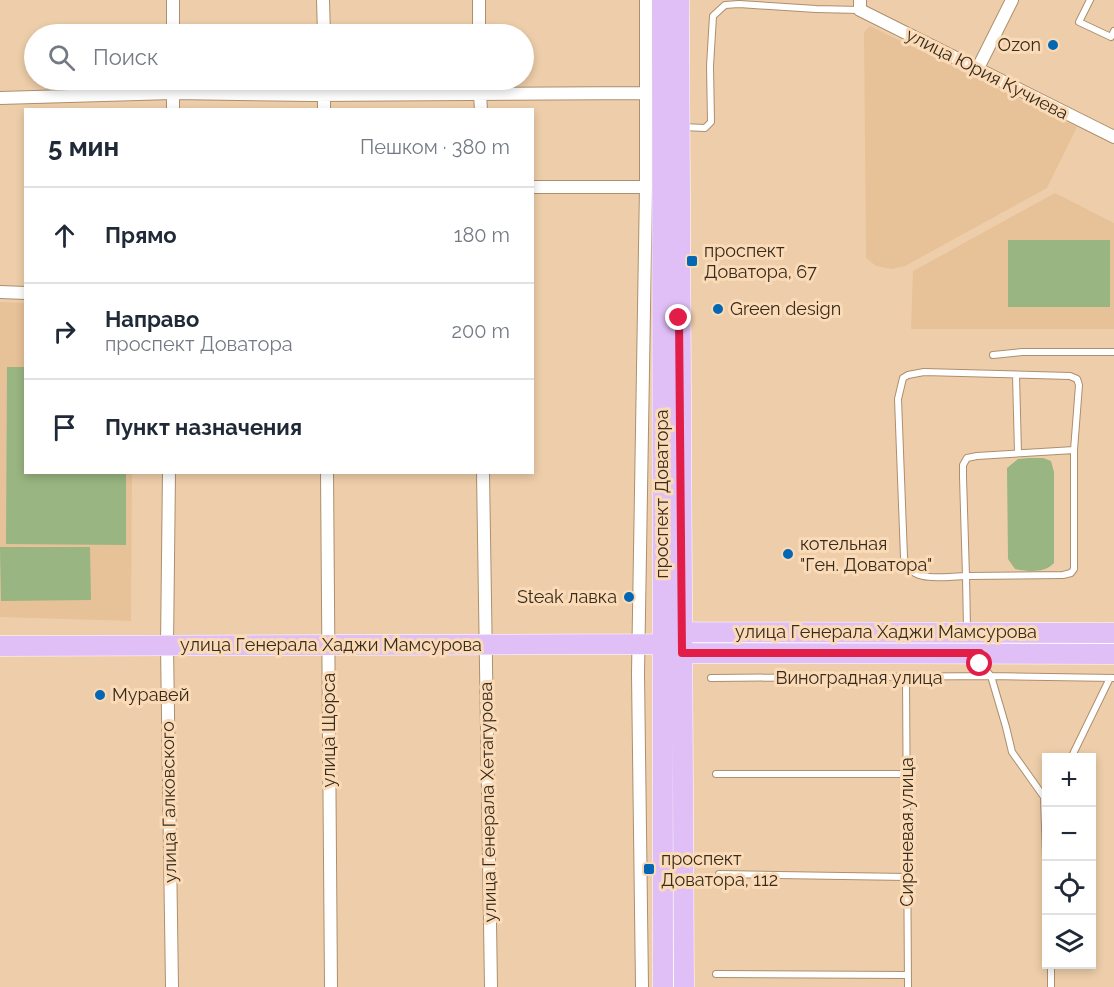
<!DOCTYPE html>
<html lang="ru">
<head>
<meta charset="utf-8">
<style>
	body { margin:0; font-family:Raleway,sans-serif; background:#f6f6f7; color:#1f2937 }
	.controls { position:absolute; right:18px; bottom:18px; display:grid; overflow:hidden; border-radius:0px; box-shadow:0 3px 9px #0003 }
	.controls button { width:54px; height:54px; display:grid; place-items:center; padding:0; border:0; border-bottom:2px solid #e0e1e3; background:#fff; color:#1f2937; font:30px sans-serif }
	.stop { position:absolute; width:18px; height:18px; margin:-14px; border:4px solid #e11d48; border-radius:50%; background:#fff }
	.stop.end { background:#e11d48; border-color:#fff; box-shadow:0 2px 6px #0008 }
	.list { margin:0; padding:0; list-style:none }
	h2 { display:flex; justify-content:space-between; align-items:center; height:78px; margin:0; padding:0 24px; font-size:26px }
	h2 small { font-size:20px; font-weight:400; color:#747a83 }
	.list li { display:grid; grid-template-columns:39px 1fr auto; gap:18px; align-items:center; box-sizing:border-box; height:96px; padding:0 24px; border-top:2px solid #e0e1e3 }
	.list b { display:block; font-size:22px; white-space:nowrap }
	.list p { margin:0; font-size:20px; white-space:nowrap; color:#747a83 }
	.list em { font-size:20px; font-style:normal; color:#747a83 }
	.icon { flex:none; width:33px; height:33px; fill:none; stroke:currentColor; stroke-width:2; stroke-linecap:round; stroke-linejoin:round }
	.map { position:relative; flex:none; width:1114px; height:987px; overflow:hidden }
	.search { position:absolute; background:#fff; box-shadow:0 3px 9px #0003; left:24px; top:24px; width:510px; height:66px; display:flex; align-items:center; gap:15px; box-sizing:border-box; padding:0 21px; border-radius:33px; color:#747a83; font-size:22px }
	.panel { position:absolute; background:#fff; box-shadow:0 3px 9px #0003; left:24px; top:108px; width:510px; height:366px; border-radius:0px }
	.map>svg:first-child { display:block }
	.built { fill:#e7c298 }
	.green { fill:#99b581 }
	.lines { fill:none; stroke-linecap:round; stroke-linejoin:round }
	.lane-casing { stroke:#ad8f6d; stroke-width:8 }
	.street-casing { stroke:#ad8f6d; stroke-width:14 }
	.primary-casing { stroke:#fff; stroke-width:21 }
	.lane { stroke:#fff; stroke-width:6 }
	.street { stroke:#fff; stroke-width:12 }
	.primary { stroke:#e0bff7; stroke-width:20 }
	.route { stroke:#e11d48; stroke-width:8 }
	.poi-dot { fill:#0367b3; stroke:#fbdbb7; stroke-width:2 }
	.labels { text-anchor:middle; stroke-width:6; stroke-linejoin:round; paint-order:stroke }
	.poi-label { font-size:18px; fill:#372b1c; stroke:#fbdbb7; text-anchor:start }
	.street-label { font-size:18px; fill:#372b1c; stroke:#fbdbb7 }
</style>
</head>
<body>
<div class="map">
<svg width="1114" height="987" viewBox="0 0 1114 987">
	<rect width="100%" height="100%" fill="#eeceaa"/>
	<path class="built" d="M870,26L1077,127L1047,188L905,266L892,269L876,266L866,258L864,32Z
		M1055,193L1114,223V329H911L913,271Z
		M0,302L25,303L26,472L132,473L131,621L0,617Z"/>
	<path class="green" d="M1008,240H1110V307H1008Z
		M7,367H25L26,472L126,473V545L6,544Z
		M1028,458H1043L1051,461L1054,472V563C1044,574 1028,571 1015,569L1008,559L1007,468L1018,459Z
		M0,547H90L91,600L1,601Z"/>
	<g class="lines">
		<defs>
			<path id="lane" d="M1090,0L1079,22L1111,37L1114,31
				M682,127L705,128L711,122L710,66L713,16L725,5L739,4L816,9L860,10
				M993,355L1022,352H1114
				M1016,375L1018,453
				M967,628L966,576L1063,575L1071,573L1074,569V450L1079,385L1077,379L1070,376L924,372L908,375L903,378L898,399L904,557C909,585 945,576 966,576L963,477V465L967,458L977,456L1074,450
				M980,657V664L991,676L1006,727L1012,752L1044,797
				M711,678L991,676L1114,678
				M906,678L908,987
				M1071,758L1110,678
				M716,774H906
				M1044,797L1046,859
				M719,874L907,877
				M1051,964V987
				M716,974L907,975"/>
			<path id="street" d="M173,0V34
				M323,0L324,34
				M479,0V34
				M860,0V10L1114,137
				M977,70L1012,0
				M173,80V110
				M479,80L481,110
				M0,98L173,93L314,95L646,93
				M324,110V80
				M532,187H646
				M0,292L26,293
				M169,472L167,646L172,987
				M327,472L331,987
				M483,472L491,987
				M642,987L638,674L646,187V0"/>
			<path id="primary" d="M662,0L663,987
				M679,0L684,987
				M672,639L682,632L1114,633
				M0,646L662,644L682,653L1114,654"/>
		</defs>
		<use href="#lane" class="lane-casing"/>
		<use href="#street" class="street-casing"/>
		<use href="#primary" class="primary-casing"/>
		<use href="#lane" class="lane"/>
		<use href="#street" class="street"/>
		<use href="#primary" class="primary"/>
	</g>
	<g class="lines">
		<path class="route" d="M679,318L682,653H980V664"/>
	</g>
	<g class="poi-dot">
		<circle cx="1053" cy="45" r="6"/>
		<rect x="686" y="255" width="12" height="12" rx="3"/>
		<circle cx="718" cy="309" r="6"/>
		<circle cx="788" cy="554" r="6"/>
		<circle cx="629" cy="597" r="6"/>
		<circle cx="100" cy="695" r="6"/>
		<rect x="643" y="863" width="12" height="12" rx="3"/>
	</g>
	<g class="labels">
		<g class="poi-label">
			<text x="1041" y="51" text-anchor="end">Ozon</text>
			<text x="704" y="257">проспект<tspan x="704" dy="21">Доватора, 67</tspan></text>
			<text x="730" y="315">Green design</text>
			<text x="800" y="550">котельная<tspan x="800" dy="21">"Ген. Доватора"</tspan></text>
			<text x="617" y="603" text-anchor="end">Steak лавка</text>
			<text x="112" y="701">Муравей</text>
			<text x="661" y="865">проспект<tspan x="661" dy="21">Доватора, 112</tspan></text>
		</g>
		<g class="street-label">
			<text transform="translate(987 74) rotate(27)" y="6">улица Юрия Кучиева</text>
			<text transform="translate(662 494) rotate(-90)" y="6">проспект Доватора</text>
			<text x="886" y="638">улица Генерала Хаджи Мамсурова</text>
			<text x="331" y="651">улица Генерала Хаджи Мамсурова</text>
			<text x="859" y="684">Виноградная улица</text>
			<text transform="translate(329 730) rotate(-90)" y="6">улица Щорса</text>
			<text transform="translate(169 802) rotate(-91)" y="6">улица Галковского</text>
			<text transform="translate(488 802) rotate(-91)" y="6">улица Генерала Хетагурова</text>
			<text transform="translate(907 832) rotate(-90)" y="6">Сиреневая улица</text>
		</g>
	</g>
</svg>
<div class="controls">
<button>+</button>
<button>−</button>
<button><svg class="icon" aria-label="locate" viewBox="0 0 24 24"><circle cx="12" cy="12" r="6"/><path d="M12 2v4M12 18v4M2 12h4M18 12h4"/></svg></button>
<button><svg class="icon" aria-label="layers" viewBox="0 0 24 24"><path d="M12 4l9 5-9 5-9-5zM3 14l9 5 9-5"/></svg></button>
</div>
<div class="stop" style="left:980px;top:664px"></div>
<div class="stop end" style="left:679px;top:318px"></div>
<div class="search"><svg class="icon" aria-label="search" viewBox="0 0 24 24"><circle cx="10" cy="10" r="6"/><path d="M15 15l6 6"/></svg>Поиск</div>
<section class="panel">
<h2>5 мин<small>Пешком · 380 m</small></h2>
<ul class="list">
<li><svg class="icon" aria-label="ahead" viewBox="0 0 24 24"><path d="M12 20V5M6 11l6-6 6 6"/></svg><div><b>Прямо</b></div><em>180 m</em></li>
<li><svg class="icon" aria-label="right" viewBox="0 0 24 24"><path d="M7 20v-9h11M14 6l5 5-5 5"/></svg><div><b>Направо</b><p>проспект Доватора</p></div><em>200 m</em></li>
<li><svg class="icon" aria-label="arrive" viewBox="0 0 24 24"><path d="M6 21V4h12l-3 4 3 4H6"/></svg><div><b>Пункт назначения</b></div></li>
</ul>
</section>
</div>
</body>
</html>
